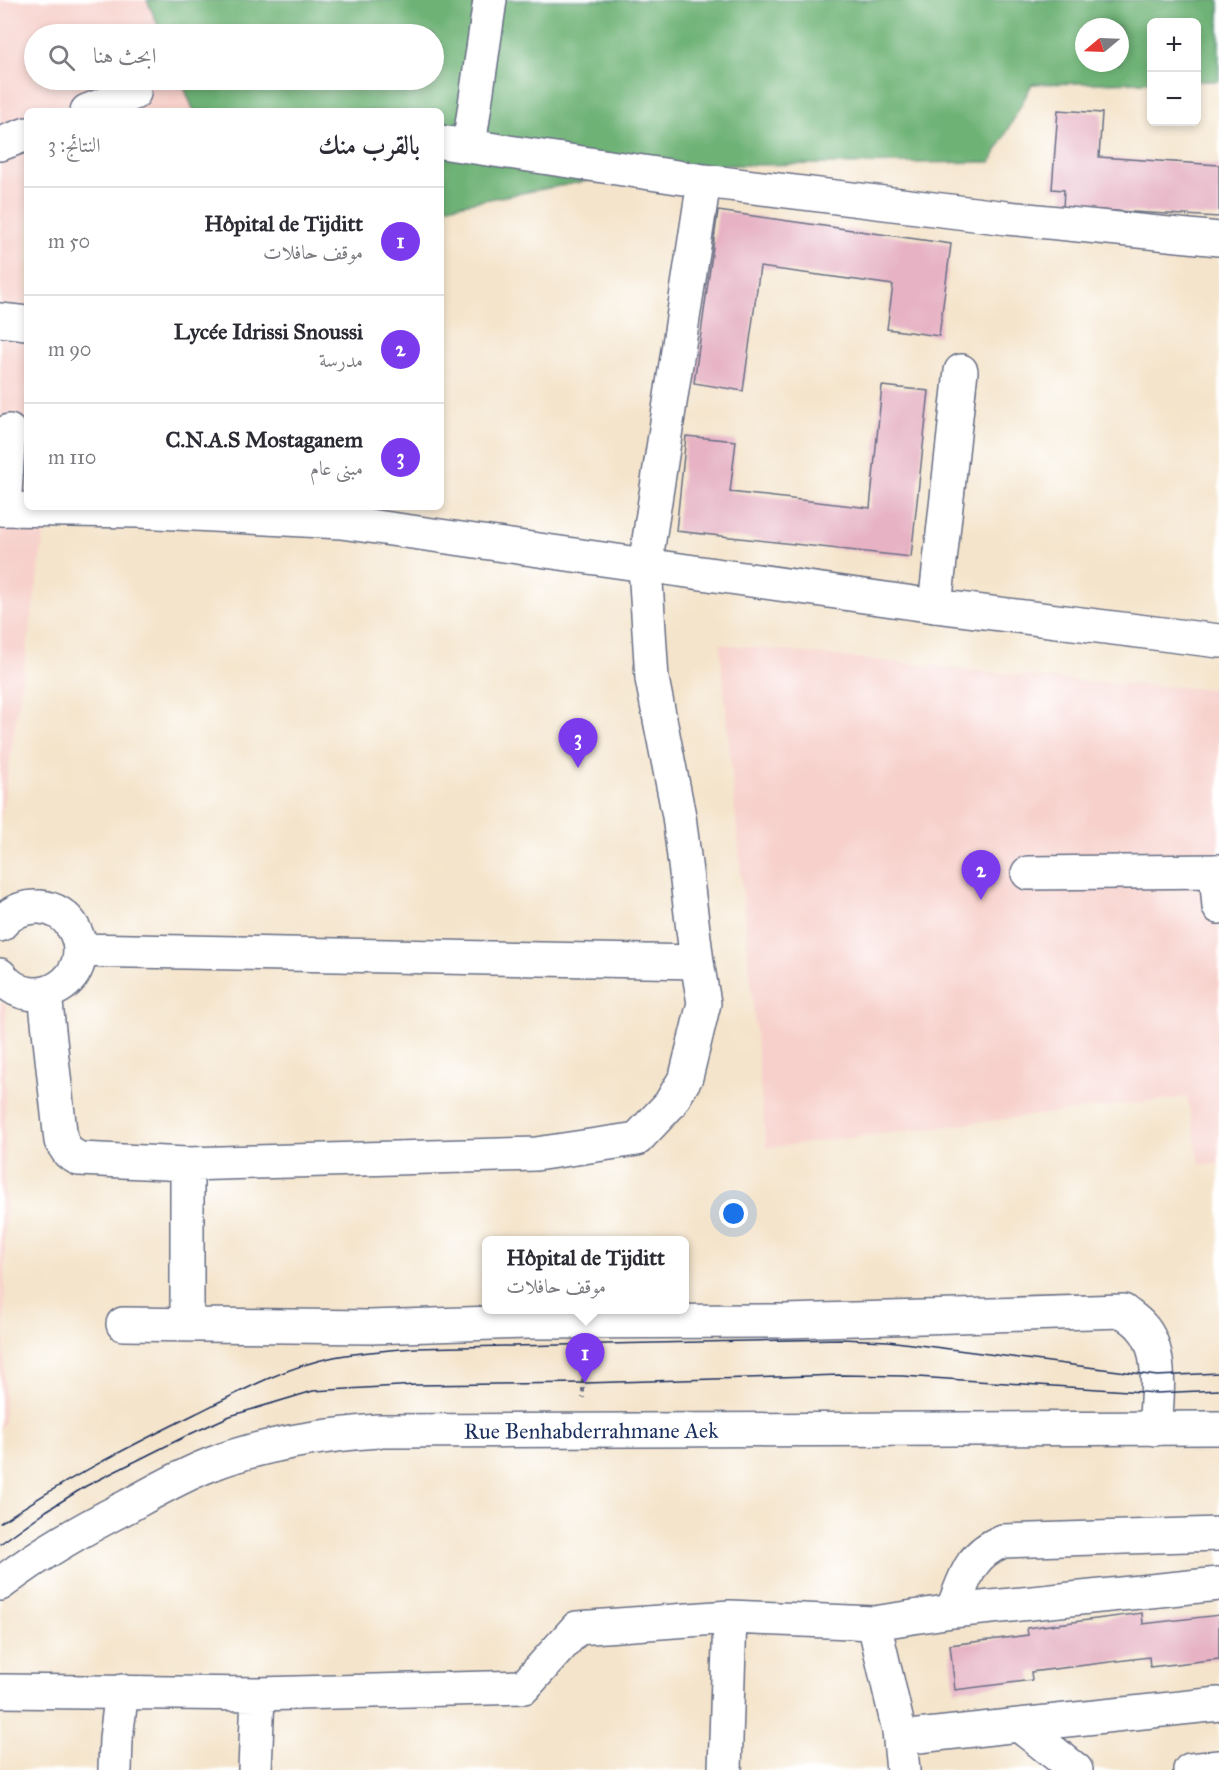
<!DOCTYPE html>
<html lang="ar">
<head>
<meta charset="utf-8">
<style>
	body { margin:0; font-family:"IM FELL Great Primer",Amiri,serif; background:#f2f2f3; color:#2b2b33; direction:rtl }
	.controls { position:absolute; right:18px; top:18px; display:grid; overflow:hidden; border-radius:9px; box-shadow:0 3px 9px #0003 }
	.controls button { width:54px; height:54px; display:grid; place-items:center; padding:0; border:0; border-bottom:2px solid #e1e1e2; background:#fff; color:#2b2b33; font:30px sans-serif }
	.compass { position:absolute; left:1075px; top:18px; width:54px; height:54px; border-radius:50%; background:#fff; box-shadow:0 3px 9px #0003; rotate:251deg }
	.you { position:absolute; left:734px; top:1214px; width:21px; height:21px; margin:-15px; border:4px solid #fff; border-radius:50%; background:#1a73e8; box-shadow:0 0 0 9px #1a73e833 }
	.badge { display:grid; place-items:center; width:39px; height:39px; border-radius:50%; background:#7c3aed; color:#fff; font-size:20px; font-weight:700 }
	.pin { position:absolute; translate:-50% -50px; filter:drop-shadow(0 2px 3px #0008) }
	.pin::after { content:''; position:absolute; top:32px; width:21px; height:18px; background:inherit; clip-path:polygon(0 0,100% 0,50% 100%) }
	.popup { position:absolute; left:482px; top:1236px; width:207px; height:78px; box-sizing:border-box; display:grid; place-content:center; border-radius:9px; background:#fff; filter:drop-shadow(0 2px 4px #0005); font-size:20px; white-space:nowrap; color:#7c7c81 }
	.popup b { font-size:22px; color:#2b2b33 }
	.popup::after { content:''; position:absolute; left:50%; top:100%; margin-left:-12px; border:12px solid transparent; border-top-color:#fff }
	.list { margin:0; padding:0; list-style:none }
	h2 { display:flex; justify-content:space-between; align-items:center; height:78px; margin:0; padding:0 24px; font-size:26px }
	h2 small { font-size:20px; font-weight:400; color:#7c7c81 }
	.list li { display:grid; grid-template-columns:39px 1fr auto; gap:18px; align-items:center; box-sizing:border-box; height:108px; padding:0 24px; border-top:2px solid #e1e1e2 }
	.list b { display:block; font-size:22px; white-space:nowrap }
	.list p { margin:0; font-size:20px; white-space:nowrap; color:#7c7c81 }
	.list em { font-size:20px; font-style:normal; color:#7c7c81 }
	.icon { flex:none; width:33px; height:33px; fill:none; stroke:currentColor; stroke-width:2; stroke-linecap:round; stroke-linejoin:round }
	.map { position:relative; flex:none; width:1219px; height:1770px; overflow:hidden; direction:ltr }
	.search { position:absolute; background:#fff; box-shadow:0 3px 9px #0003; left:24px; top:24px; width:420px; height:66px; display:flex; align-items:center; gap:15px; box-sizing:border-box; padding:0 21px; border-radius:33px; color:#7c7c81; font-size:22px }
	.panel { position:absolute; background:#fff; box-shadow:0 3px 9px #0003; left:24px; top:108px; width:420px; height:402px; border-radius:9px; direction:rtl }
	.map>svg:first-child { display:block }
	.built { fill:#f7d0cb }
	.forest { fill:#6eb276; stroke:#44706a; stroke-width:1.5; fill-rule:evenodd }
	.building { fill:#e6b2c4 }
	.lines { fill:none; stroke-linecap:round; stroke-linejoin:round }
	.minor-casing { stroke:#676e84; stroke-width:36 }
	.major-casing { stroke:#676e84; stroke-width:36 }
	.path { stroke:#676e84; stroke-width:4; stroke-dasharray:4.5 4.5; stroke-linecap:butt }
	.minor { stroke:#fff; stroke-width:33 }
	.major { stroke:#fff; stroke-width:33 }
	.tram { stroke:#1b2f5e; stroke-width:1.5 }
	.labels { text-anchor:middle; stroke-width:6; stroke-linejoin:round; paint-order:stroke }
	.street-label { font-size:22px; fill:#1b2f5e; stroke:#fff }
</style>
</head>
<body>
<div class="map">
<svg width="1219" height="1770" viewBox="0 0 1219 1770">
	<rect width="100%" height="100%" fill="#fff"/>
	<filter id="ink" filterUnits="userSpaceOnUse"><feTurbulence type="fractalNoise" baseFrequency=".0167" numOctaves="2"/><feDisplacementMap in="SourceGraphic" scale="12" xChannelSelector="R" yChannelSelector="G"/><feConvolveMatrix kernelMatrix="1 2 1 2 8 2 1 2 1" color-interpolation-filters="sRGB"/></filter>
	<filter id="wash" filterUnits="userSpaceOnUse"><feTurbulence type="fractalNoise" baseFrequency=".008" numOctaves="4" result="noise"/><feDisplacementMap in="SourceGraphic" scale="24" xChannelSelector="R" yChannelSelector="G"/><feGaussianBlur stdDeviation="1.35" result="paint"/><feColorMatrix in="noise" values="0 0 0 0 0 0 0 0 0 0 0 0 0 0 0 0 0 1.4 0 .05"/><feComposite in="paint" operator="in"/></filter>
	<g filter="url(#wash)">
		<rect width="100%" height="100%" fill="#f4e4cb"/>
		<path class="built" d="M0,0H147L162,34H34V80H181L194,111H27V448H0Z
			M0,528L45,529L0,825Z
			M720,644L1077,681L1213,689L1219,702V1164L1200,1165L1187,1097L766,1148Z
			M0,1001L6,1005L4,1423L0,1429Z"/>
		<path class="forest" d="M147,0H1219V81H1197L1196,22H1152L1151,82L1032,84L991,162L667,166L441,208V111H194L181,80H434V34H162ZM1084,27H1120V63H1084Z"/>
		<g id="blocks">
			<path class="building" d="M1058,110L1102,113L1099,157L1219,165V217L1063,208L1064,190L1052,189Z
				M718,211L951,244L939,336L887,329L893,285L760,267L743,391L694,383Z
				M882,386L929,391L911,557L676,531L686,436L736,441L730,492L870,508Z
				M1142,1613L1143,1624L1219,1615V1659L1150,1667L1149,1657L1031,1672L1032,1680L955,1690L950,1645L1028,1635L1027,1628Z"/>
		</g>
	</g>
	<g filter="url(#ink)">
		<use href="#blocks" fill-opacity="0" stroke="#676e84" stroke-width="1.5"/>
		<g class="lines">
			<defs>
				<path id="minor" d="M87,111L134,93
					M441,142L704,181L1007,218L1219,239
					M0,144L27,134
					M469,146L490,0
					M0,320L27,323
					M4,509L9,431
					M935,606L961,371
					M1216,871L1219,907
					M1028,873L1219,871
					M0,925C10,912 23,906 40,907C54,908 67,916 74,929C100,977 34,1020 0,975
					M80,950L697,962
					M45,994L61,1141L69,1153L79,1159L187,1164L536,1154L637,1139L670,1104L686,1077L704,1003L697,962L679,816L652,679L645,566L704,181
					M123,1324L370,1327L528,1322L786,1321L1123,1311C1129,1316 1136,1320 1141,1326C1164,1349 1157,1400 1155,1429
					M187,1325V1164
					M952,1611C965,1579 968,1555 1003,1541L1219,1534
					M730,1617L874,1623L899,1731L903,1770
					M874,1623L952,1611L1219,1584
					M0,1691L258,1694L524,1687L577,1628L730,1617L725,1770
					M1019,1725L1219,1704
					M900,1738L1019,1725L1076,1770
					M115,1770L116,1738L122,1691
					M255,1770L258,1694
					M1190,1770L1219,1767"/>
				<g id="major">
					<path d="M0,509L139,511L341,522L935,606L1219,641"/>
					<path id="s1" d="M0,1584C42,1552 81,1530 128,1506C155,1491 181,1476 209,1465C259,1445 325,1435 378,1431L1219,1428"/>
				</g>
			</defs>
			<use href="#minor" class="minor-casing"/>
			<use href="#major" class="major-casing"/>
			<path class="path" d="M583,1352V1398"/>
			<use href="#minor" class="minor"/>
			<use href="#major" class="major"/>
			<path class="tram" d="M0,1523C62,1481 128,1447 195,1414C239,1392 285,1367 334,1357C361,1352 388,1350 415,1348L841,1339L888,1341L1157,1376L1219,1373
				M0,1544L46,1511L86,1486L188,1435L230,1416L313,1391L416,1385L585,1383L840,1375L903,1376L1157,1393L1219,1390"/>
		</g>
	</g>
	<g class="labels">
		<g class="street-label">
			<text dy="8" stroke="none"><textPath href="#s1" startOffset="627">Rue Benhabderrahmane Aek</textPath></text>
		</g>
	</g>
</svg>
<div class="controls">
<button>+</button>
<button>−</button>
</div>
<svg class="compass" viewBox="-18 -18 36 36"><path d="M0-13l5 13h-10z" fill="#e53935"/><path d="M0 13l5-13h-10z" fill="#7c7c81"/></svg>
<div class="you"></div>
<div class="pin badge" style="left:585px;top:1383px">1</div>
<div class="popup"><b>Hôpital de Tijditt</b>موقف حافلات</div>
<div class="pin badge" style="left:981px;top:900px">2</div>
<div class="pin badge" style="left:578px;top:768px">3</div>
<div class="search"><svg class="icon" aria-label="search" viewBox="0 0 24 24"><circle cx="10" cy="10" r="6"/><path d="M15 15l6 6"/></svg>ابحث هنا</div>
<section class="panel">
<h2>بالقرب منك<small>النتائج: 3</small></h2>
<ul class="list">
<li><span class="badge">1</span><div><b>Hôpital de Tijditt</b><p>موقف حافلات</p></div><em>50 m</em></li>
<li><span class="badge">2</span><div><b>Lycée Idrissi Snoussi</b><p>مدرسة</p></div><em>90 m</em></li>
<li><span class="badge">3</span><div><b>C.N.A.S Mostaganem</b><p>مبنى عام</p></div><em>110 m</em></li>
</ul>
</section>
</div>
</body>
</html>
